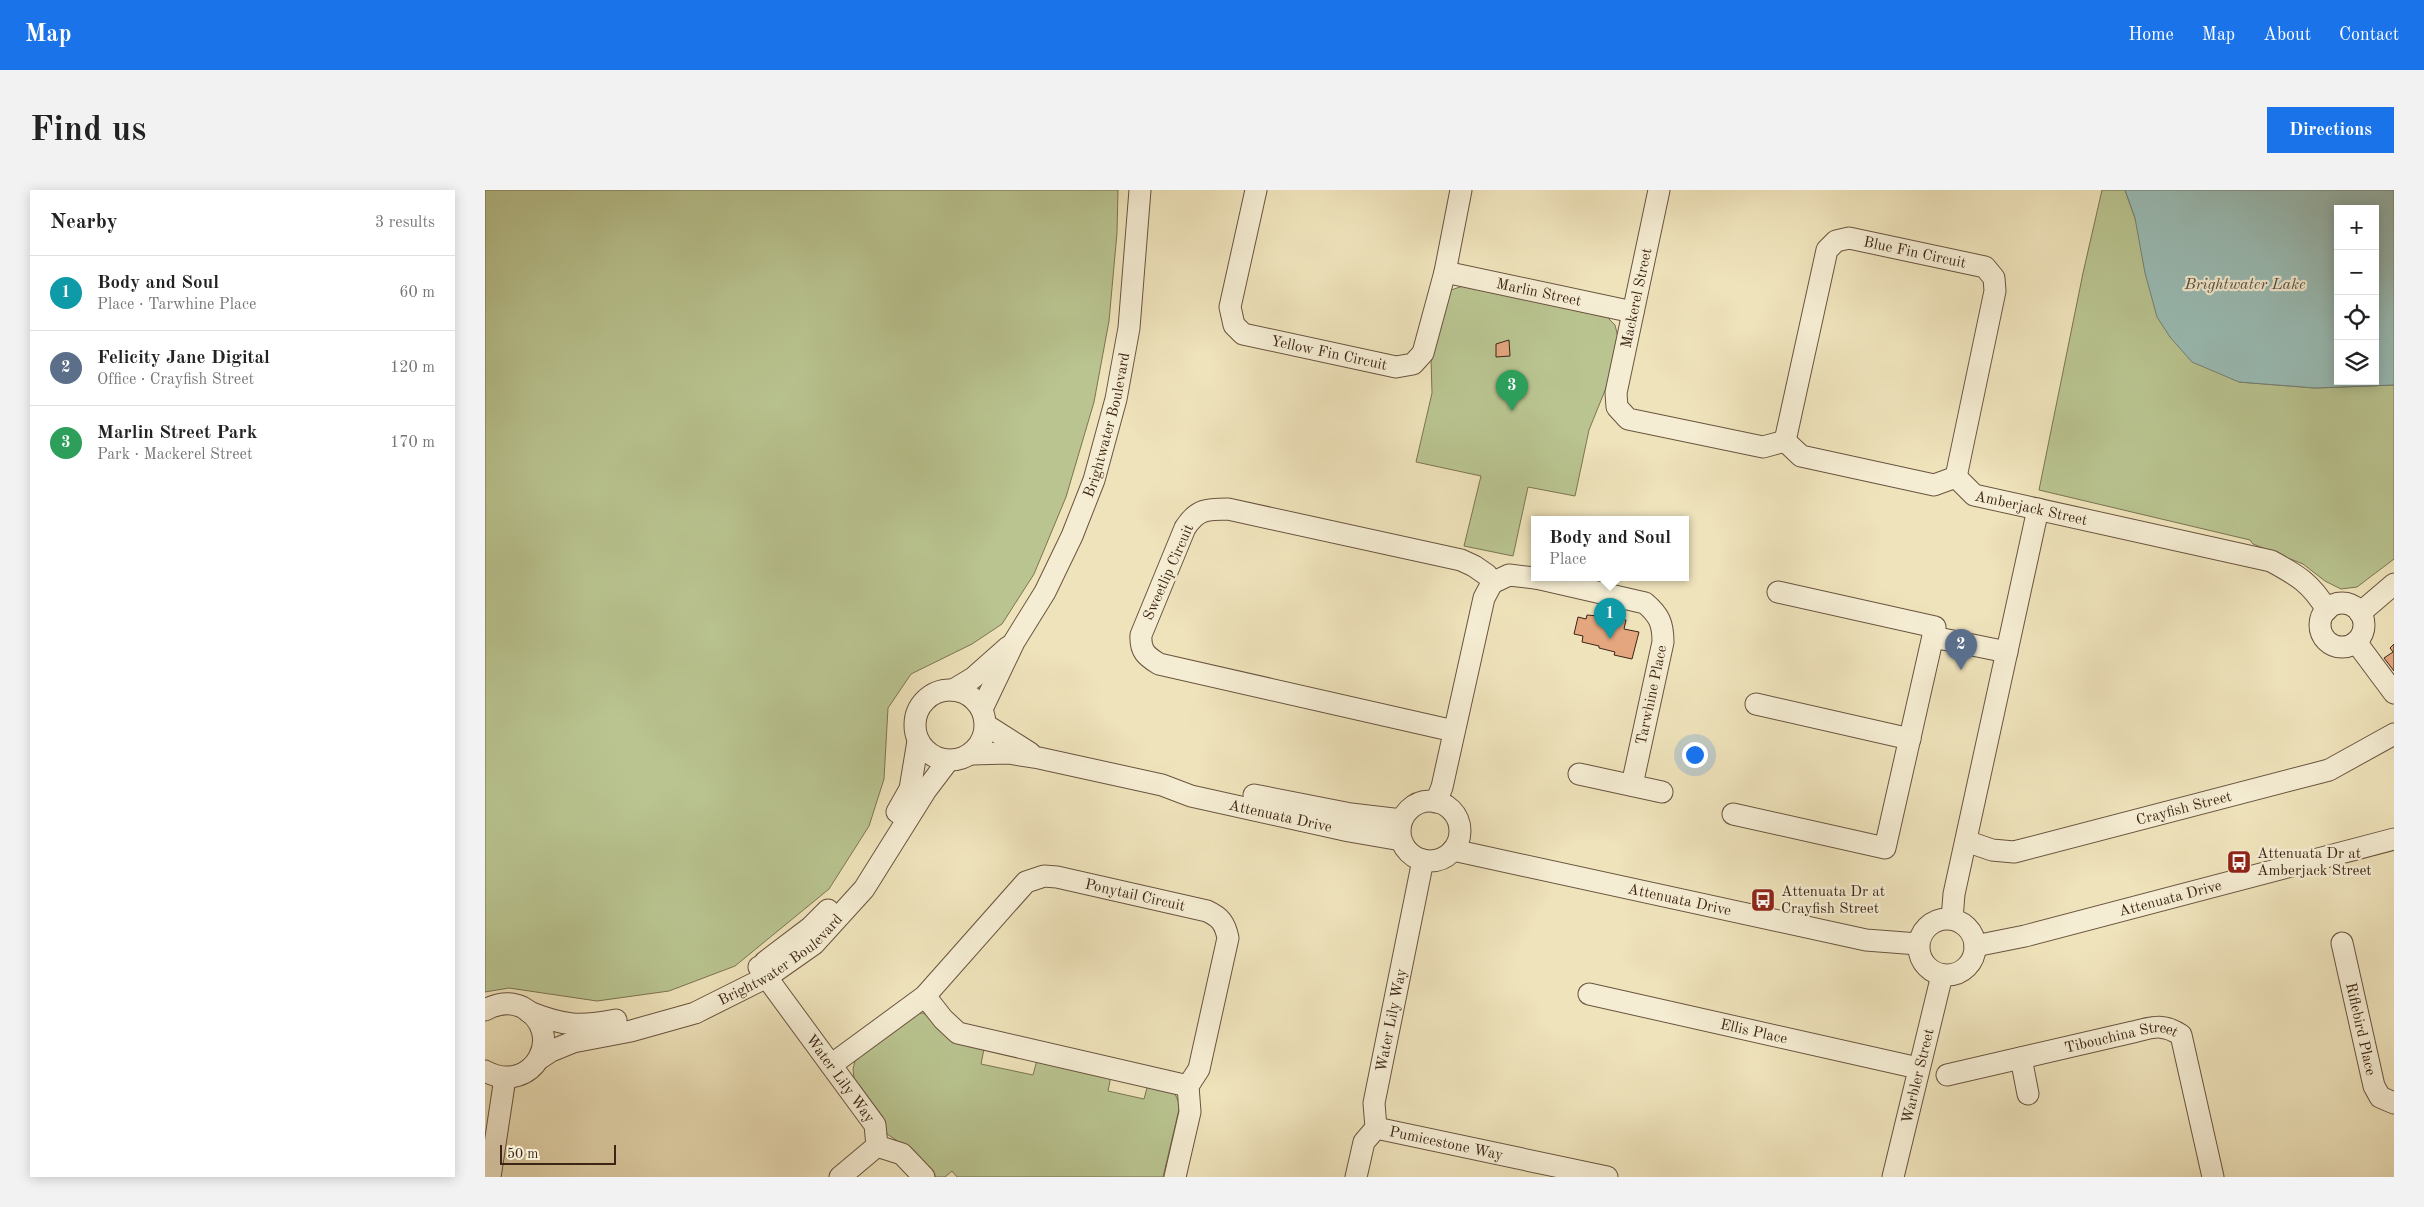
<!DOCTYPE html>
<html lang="en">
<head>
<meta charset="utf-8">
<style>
	body { margin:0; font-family:"Old Standard TT",serif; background:#f2f2f2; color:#222 }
	.controls { position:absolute; right:15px; top:15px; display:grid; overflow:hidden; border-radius:0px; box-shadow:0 2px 12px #0003 }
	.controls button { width:45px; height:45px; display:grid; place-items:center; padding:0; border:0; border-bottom:1px solid #e0e0e0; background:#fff; color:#222; font:25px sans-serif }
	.scale { position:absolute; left:15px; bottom:12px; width:116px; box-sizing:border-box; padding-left:5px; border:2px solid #3d2516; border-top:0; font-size:14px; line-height:18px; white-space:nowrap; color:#3d2516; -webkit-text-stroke:4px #f5edd3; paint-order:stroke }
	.you { position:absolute; left:1209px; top:564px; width:18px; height:18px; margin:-12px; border:4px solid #fff; border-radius:50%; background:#1a73e8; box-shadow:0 0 0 8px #1a73e833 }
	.badge { display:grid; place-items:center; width:32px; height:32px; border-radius:50%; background:#1a73e8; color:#fff; font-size:16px; font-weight:700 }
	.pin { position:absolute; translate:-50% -41px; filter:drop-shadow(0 1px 2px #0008) }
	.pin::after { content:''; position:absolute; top:26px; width:18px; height:15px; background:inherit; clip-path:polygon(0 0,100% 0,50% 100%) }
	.popup { position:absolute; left:1046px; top:326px; width:158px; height:65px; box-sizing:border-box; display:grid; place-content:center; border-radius:0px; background:#fff; filter:drop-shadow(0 1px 4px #0005); font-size:16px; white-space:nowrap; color:#767676 }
	.popup b { font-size:19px; color:#222 }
	.popup::after { content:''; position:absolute; left:50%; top:100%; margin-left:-10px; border:10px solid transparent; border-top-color:#fff }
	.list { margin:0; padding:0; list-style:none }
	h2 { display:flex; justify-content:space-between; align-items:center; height:65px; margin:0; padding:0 20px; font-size:21px }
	h2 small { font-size:16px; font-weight:400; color:#767676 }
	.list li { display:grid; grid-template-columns:32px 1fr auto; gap:15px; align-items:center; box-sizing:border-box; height:75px; padding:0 20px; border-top:1px solid #e0e0e0 }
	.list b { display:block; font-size:19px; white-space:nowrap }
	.list p { margin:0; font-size:16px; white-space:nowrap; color:#767676 }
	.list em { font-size:16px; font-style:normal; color:#767676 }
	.icon { flex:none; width:28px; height:28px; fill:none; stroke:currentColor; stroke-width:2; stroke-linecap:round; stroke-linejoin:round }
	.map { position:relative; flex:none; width:1909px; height:987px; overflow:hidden; border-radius:0px }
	header { display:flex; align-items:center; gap:30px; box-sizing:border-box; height:70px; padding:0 25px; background:#1a73e8; color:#fff }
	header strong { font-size:24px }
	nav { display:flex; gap:28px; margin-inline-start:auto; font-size:18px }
	.intro { display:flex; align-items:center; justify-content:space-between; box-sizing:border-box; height:120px; padding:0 30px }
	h1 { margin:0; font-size:35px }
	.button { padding:12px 22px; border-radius:0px; background:#1a73e8; color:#fff; font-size:18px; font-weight:700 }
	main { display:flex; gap:30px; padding:0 30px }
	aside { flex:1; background:#fff; border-radius:0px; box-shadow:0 2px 12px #0003 }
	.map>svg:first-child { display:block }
	.green { fill:#b9c490; stroke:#7b7453 }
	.water { fill:#9abdb6; stroke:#758076; fill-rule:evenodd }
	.building { fill:#e4a67f; stroke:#3d2516 }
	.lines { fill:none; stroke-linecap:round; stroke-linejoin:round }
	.minor-casing { stroke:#6a543f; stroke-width:23 }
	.minor { stroke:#f5edd3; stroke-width:21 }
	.labels { text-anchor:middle; stroke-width:4.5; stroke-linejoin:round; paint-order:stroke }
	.street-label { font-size:15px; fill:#3d2516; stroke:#f5edd3 }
	.poi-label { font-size:15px; fill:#3d2516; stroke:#f5edd3; text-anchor:start }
	.water-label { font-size:16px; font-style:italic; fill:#595346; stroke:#f5edd3 }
</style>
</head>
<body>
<header>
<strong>Map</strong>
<nav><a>Home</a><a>Map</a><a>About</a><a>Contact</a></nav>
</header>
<div class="intro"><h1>Find us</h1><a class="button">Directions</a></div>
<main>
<aside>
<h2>Nearby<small>3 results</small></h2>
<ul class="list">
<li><span class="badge" style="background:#0f9aa8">1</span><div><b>Body and Soul</b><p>Place · Tarwhine Place</p></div><em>60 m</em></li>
<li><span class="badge" style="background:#5c6f8a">2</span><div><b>Felicity Jane Digital</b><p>Office · Crayfish Street</p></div><em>120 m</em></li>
<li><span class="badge" style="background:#2e9e5b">3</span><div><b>Marlin Street Park</b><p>Park · Mackerel Street</p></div><em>170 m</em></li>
</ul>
</aside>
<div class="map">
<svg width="1909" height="987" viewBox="0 0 1909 987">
	<rect width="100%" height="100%" fill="#efe3bb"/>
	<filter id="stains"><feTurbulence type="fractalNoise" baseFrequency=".004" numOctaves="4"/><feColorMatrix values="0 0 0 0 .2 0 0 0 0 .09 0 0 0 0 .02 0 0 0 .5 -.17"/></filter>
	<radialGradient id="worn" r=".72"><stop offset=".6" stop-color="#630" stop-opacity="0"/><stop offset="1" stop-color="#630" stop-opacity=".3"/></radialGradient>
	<path class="green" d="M0,0H633L632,43L624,131L609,212L581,307L549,384L517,434L487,454L426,484L403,518L399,589L384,636L344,699L250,776L184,801L112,811L24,798L0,802Z
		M1617,0H1640L1650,28L1754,192L1830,198L1909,195V369L1872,397L1856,399L1840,391L1818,374L1768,354L1765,350L1554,300L1598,83Z
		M978,96L1122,127L1130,135L1133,147L1123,193L1104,240L1090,306L1043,297L1028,366L979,356L996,286L931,272L947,203L946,168L966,100Z
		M438,823L499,859L496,874L548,885L552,870L626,886L623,901L659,909L663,894L690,904L695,915L678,987H472L467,981L460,987H449L426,960L402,944L398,927L369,888L368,879L371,867L427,824Z"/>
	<path class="water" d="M1640,0H1909V195L1830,198L1754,192L1707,172L1685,147L1672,127L1660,83L1650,28ZM1853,19H1890V191H1853Z"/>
	<path class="building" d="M1024,150L1025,166L1011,167V154Z
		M1102,425L1124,427L1123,430L1129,431L1130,428L1141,430L1139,439L1154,442L1147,469L1129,465L1130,462L1114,458V456L1097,452L1098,446L1089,444L1093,427L1101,429Z
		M1909,454V481L1899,468L1908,462L1905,458Z"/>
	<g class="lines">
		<defs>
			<g id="minor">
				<path id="s1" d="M771,0L745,117L749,135L758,144L911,177L928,174L938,163L960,82L976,0"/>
				<path id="s2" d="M1174,0L1131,203L1132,217L1143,229L1278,257L1300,251L1316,266L1449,295L1471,287L1489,305L1786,371C1812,385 1826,393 1842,420"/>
				<path id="s3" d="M960,82L1148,122"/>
				<path id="s4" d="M1300,251L1342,60L1351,51L1364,48L1500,77L1509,88L1510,101L1471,287"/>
				<path d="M1051,388L1160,413C1174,425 1178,433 1178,452L1147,595"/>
				<path d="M1007,393L1024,385L1050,388"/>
				<circle cx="1857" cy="435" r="22"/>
				<path d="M1875,423L1909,394"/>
				<path d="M1448,447L1522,462"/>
				<path d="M1871,452L1909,503"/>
				<circle cx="465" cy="535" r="35"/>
				<path d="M468,500L488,488L523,457"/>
				<path d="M1271,514L1425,549"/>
				<path id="s5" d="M497,519L529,452L560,402L587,346L609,290L631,209L644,138L655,0"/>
				<path d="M501,535L545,563"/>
				<path id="s6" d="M487,564L523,563L554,568L677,595L706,606L864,641L916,650"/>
				<path d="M1094,584L1177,602"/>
				<path d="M769,605L866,624L917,630"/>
				<circle cx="945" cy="641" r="30"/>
				<path d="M951,612L957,597L999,408L1007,393L1002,385L989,376L976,370L743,319C722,319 712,319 700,338L656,445C655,461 661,466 674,474L969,541"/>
				<path d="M412,622L425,599L433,551"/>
				<path d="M1248,624L1400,658L1450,437L1293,402"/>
				<path id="s7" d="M1481,651L1507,660L1529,662L1844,580L1909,544"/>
				<path id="s8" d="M968,660L1381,750L1433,754"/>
				<circle cx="1462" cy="757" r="28"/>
				<path d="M1467,729L1469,704L1553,319"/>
				<path id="s9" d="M1857,753L1889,896L1895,907L1909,913"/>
				<path id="s10" d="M1490,756L1540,746L1909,649"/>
				<path d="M280,772L326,737L343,720"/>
				<path id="s11" d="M274,777L390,935L392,956L417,964L439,987"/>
				<path id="s12" d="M1104,804L1433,878"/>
				<path d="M440,806L458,829L473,843L703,896"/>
				<path d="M0,820C11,814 24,811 37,817C83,842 48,907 0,881"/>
				<path d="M44,822C79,836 95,837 131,830"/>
				<path d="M1536,868L1543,904"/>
				<path id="s13" d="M54,869L66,861L88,852L146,841L210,823L282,787L329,754L379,699L441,600L463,571"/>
				<path id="s14" d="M346,875L440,806L541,692L559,686L572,687L722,721C735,727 740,733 743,748L714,879L703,896L705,922L690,987"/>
				<path id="s15" d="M1462,885L1648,842C1668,837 1678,833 1696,845L1728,987"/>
				<path id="s16" d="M891,938L1122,987"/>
				<path d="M5,987L20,888"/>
				<path d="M355,987L392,956"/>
				<path id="s17" d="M871,987L879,952L891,938L889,913L938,670"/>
				<path id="s18" d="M1408,987L1457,785"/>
			</g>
		</defs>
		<use href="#minor" class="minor-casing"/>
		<use href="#minor" class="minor"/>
	</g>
	<defs>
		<symbol id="bus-square" viewBox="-11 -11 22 22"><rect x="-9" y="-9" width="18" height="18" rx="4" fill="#8f2418" stroke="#f5edd3"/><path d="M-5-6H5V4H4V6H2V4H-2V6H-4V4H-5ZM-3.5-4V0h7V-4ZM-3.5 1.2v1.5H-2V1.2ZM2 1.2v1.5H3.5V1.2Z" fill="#fff"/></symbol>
	</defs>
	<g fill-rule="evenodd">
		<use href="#bus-square" x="1740" y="658" width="28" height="28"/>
		<use href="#bus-square" x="1264" y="696" width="28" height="28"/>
	</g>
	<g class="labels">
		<g class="street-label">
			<text dy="5" stroke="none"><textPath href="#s4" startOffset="289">Blue Fin Circuit</textPath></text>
			<text dy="5" stroke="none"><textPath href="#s3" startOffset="96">Marlin Street</textPath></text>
			<text transform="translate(1151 108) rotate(-78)" y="5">Mackerel Street</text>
			<text dy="5" stroke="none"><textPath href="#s1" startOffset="239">Yellow Fin Circuit</textPath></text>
			<text dy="5" stroke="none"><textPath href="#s5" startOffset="312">Brightwater Boulevard</textPath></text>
			<text dy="5" stroke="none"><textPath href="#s2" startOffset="664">Amberjack Street</textPath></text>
			<text transform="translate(683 382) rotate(-66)" y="5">Sweetlip Circuit</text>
			<text transform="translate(1166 505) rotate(-78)" y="5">Tarwhine Place</text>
			<text dy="5" stroke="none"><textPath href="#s7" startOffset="225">Crayfish Street</textPath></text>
			<text dy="5" stroke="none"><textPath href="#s6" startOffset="316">Attenuata Drive</textPath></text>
			<text dy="5" stroke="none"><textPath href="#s14" startOffset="381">Ponytail Circuit</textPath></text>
			<text dy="5" stroke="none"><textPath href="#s8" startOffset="232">Attenuata Drive</textPath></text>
			<text dy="5" stroke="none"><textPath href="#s10" startOffset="201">Attenuata Drive</textPath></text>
			<text dy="5" stroke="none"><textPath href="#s13" startOffset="265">Brightwater Boulevard</textPath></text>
			<text dy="5" stroke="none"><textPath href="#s17" startOffset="164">Water Lily Way</textPath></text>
			<text dy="5" stroke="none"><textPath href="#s9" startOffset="88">Riflebird Place</textPath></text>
			<text dy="5" stroke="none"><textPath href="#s12" startOffset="169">Ellis Place</textPath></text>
			<text dy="5" stroke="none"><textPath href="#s15" startOffset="179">Tibouchina Street</textPath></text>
			<text dy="5" stroke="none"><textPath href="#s18" startOffset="104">Warbler Street</textPath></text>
			<text dy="5" stroke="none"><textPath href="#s11" startOffset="138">Water Lily Way</textPath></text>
			<text dy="5" stroke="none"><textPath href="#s16" startOffset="72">Pumicestone Way</textPath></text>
		</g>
		<g class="poi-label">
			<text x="1772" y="668">Attenuata Dr at<tspan x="1772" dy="17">Amberjack Street</tspan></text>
			<text x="1296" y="706">Attenuata Dr at<tspan x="1296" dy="17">Crayfish Street</tspan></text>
		</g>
		<g class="water-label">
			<text x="1760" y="99">Brightwater Lake</text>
		</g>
	</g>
	<rect width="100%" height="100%" filter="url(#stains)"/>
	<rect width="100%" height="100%" fill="url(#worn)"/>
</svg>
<div class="controls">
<button>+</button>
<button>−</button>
<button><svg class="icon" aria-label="locate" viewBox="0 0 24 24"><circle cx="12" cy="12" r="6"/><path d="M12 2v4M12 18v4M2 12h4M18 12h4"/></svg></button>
<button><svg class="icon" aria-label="layers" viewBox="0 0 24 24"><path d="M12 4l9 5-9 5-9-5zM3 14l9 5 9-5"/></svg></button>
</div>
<div class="scale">50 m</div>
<div class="you"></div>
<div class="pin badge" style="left:1125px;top:449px;background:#0f9aa8">1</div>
<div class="popup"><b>Body and Soul</b>Place</div>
<div class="pin badge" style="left:1476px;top:480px;background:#5c6f8a">2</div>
<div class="pin badge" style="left:1027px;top:221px;background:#2e9e5b">3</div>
</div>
</main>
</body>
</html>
